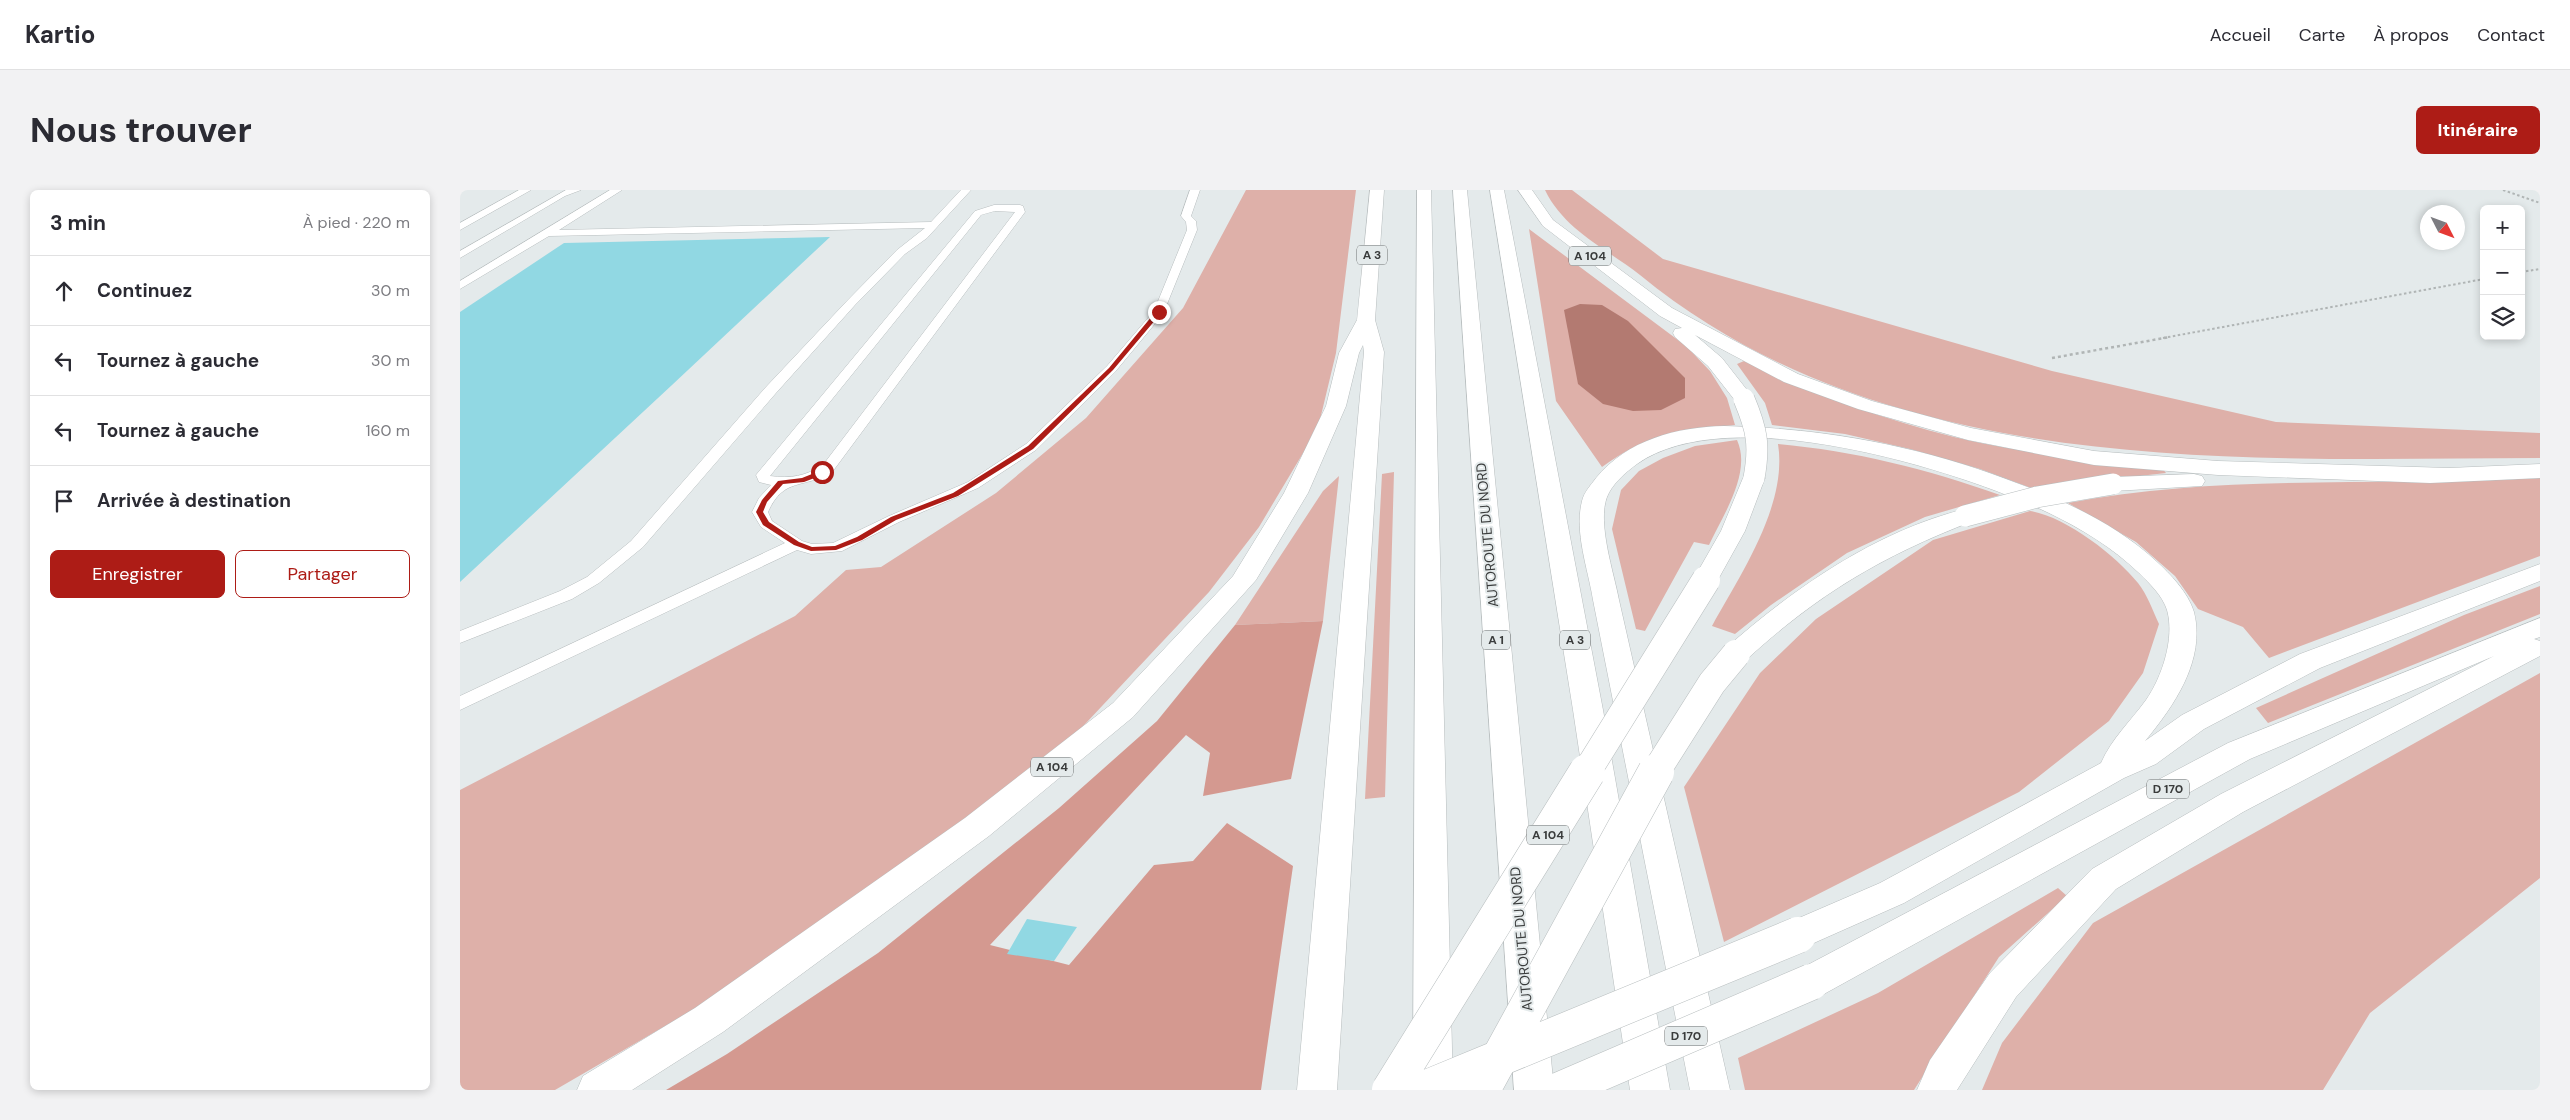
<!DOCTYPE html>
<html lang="fr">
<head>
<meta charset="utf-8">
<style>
	body { margin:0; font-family:"DM Sans",sans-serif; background:#f2f2f3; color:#2b2b33 }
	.controls { position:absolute; right:15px; top:15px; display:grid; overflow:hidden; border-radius:8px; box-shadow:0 2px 8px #0003 }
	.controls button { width:45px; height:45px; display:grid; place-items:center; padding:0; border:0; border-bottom:1px solid #e1e1e2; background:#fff; color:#2b2b33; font:25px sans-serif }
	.compass { position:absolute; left:1960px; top:15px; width:45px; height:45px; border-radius:50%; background:#fff; box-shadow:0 2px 8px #0003; rotate:132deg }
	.stop { position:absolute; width:15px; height:15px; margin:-11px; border:4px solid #ad1c16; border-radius:50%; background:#fff }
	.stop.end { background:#ad1c16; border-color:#fff; box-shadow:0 1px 5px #0008 }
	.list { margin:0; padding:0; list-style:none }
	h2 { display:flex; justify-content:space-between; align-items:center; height:65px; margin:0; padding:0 20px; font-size:21px }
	h2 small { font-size:16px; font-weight:400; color:#7c7c81 }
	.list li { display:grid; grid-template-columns:32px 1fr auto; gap:15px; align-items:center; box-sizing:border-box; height:70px; padding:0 20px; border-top:1px solid #e1e1e2 }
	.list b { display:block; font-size:19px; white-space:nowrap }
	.list em { font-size:16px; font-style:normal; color:#7c7c81 }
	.actions { display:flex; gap:10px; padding:15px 20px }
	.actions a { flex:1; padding:11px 0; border:1px solid #ad1c16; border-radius:8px; text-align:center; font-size:18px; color:#ad1c16 }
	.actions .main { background:#ad1c16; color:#fff }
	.icon { flex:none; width:28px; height:28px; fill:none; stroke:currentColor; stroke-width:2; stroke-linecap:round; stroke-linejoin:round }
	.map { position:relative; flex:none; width:2080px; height:900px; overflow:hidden; border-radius:8px }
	header { display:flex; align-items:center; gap:30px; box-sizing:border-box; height:70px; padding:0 25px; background:#fff; border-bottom:1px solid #e1e1e2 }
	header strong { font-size:24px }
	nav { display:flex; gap:28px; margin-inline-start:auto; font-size:18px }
	.intro { display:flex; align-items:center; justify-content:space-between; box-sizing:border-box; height:120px; padding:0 30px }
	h1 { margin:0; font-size:35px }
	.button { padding:12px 22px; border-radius:8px; background:#ad1c16; color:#fff; font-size:18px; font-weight:700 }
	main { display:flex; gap:30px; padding:0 30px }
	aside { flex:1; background:#fff; border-radius:8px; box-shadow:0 2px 8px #0003 }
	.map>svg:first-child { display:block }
	.green { fill:#deb0a9 }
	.forest { fill:#d49990 }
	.water { fill:#b37a71 }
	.building { fill:#91d8e3 }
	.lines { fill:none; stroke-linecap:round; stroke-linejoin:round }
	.lane-casing { stroke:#b7bdbe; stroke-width:1 }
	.highway-casing { stroke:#b7bdbe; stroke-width:1 }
	.path-far1 { stroke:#b0b5b5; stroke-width:2; stroke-dasharray:2.5 2.5; stroke-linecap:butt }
	.path { stroke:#b0b5b5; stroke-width:2.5; stroke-dasharray:3 3; stroke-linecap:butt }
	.lane { fill:#fff; fill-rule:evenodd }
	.highway { fill:#fff; fill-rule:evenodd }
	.highway-bridge-far2-casing { stroke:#b7bdbe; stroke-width:22; stroke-linecap:butt }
	.highway-bridge-far1-casing { stroke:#b7bdbe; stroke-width:29; stroke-linecap:butt }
	.highway-bridge-casing { stroke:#b7bdbe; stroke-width:37; stroke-linecap:butt }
	.highway-bridge-far2 { stroke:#fff; stroke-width:21 }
	.highway-bridge-far1 { stroke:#fff; stroke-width:28 }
	.highway-bridge { stroke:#fff; stroke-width:36 }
	.route { fill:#ad1c16 }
	.labels { text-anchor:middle; stroke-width:4; stroke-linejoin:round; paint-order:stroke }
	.shield { fill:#e4eaeb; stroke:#6d7070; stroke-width:1 }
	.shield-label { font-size:12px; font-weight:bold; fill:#3a3c3c }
	.street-label { font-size:14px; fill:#3a3c3c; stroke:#e4eaeb }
</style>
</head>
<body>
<header>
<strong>Kartio</strong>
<nav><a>Accueil</a><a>Carte</a><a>À propos</a><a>Contact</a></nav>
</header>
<div class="intro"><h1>Nous trouver</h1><a class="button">Itinéraire</a></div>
<main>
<aside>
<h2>3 min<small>À pied · 220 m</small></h2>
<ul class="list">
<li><svg class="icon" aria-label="ahead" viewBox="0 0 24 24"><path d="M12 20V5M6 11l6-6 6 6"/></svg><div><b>Continuez</b></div><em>30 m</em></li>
<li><svg class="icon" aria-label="left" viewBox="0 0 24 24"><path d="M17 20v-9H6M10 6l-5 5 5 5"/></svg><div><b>Tournez à gauche</b></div><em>30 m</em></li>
<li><svg class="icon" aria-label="left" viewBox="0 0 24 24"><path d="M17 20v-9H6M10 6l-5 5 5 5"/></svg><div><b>Tournez à gauche</b></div><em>160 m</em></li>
<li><svg class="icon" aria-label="arrive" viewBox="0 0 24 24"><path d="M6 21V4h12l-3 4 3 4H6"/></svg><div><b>Arrivée à destination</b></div></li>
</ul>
<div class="actions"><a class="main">Enregistrer</a><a>Partager</a></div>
</aside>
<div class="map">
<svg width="2080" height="900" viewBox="0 0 2080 900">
	<rect width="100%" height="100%" fill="#e4eaeb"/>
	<path class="green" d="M786,0H896L876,163L858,238L799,337L749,402L612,548L487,655L281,792L95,900H0V600L335,426L386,380L421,377L536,303L626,228L723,118Z
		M1085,0H1112L1203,69L1592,181L1816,232L2080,243V268C1777,269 1429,289 1180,85C1147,59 1104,40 1085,0Z
		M1069,39L1226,156L1250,181L1267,208L1275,235C1221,240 1187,244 1142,277L1096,211Z
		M1284,171C1360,206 1440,236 1521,253C1581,265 1642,271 1702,278L1706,283L1571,298L1520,279L1450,259L1385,244L1312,235L1305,213L1277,174Z
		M1277,250C1292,283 1263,325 1249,355L1234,352L1185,441L1176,439L1152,339L1161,300L1179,281L1203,268L1235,256Z
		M1318,254C1395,261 1467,279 1540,305L1465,327L1387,363L1311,415L1275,444L1252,436C1280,385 1328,315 1318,254Z
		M934,282L925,607L905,609L922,284Z
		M879,286L863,431L775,435L863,301Z
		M2080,288V366L1809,468L1783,437L1738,419L1715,386L1676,352L1608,313C1763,283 1923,297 2080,288Z
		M1570,321C1606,327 1655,365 1678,393C1687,404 1693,421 1699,434L1683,483L1649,531L1559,602L1264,752L1224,597L1300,483L1356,429L1473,350Z
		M2080,396V424L1808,533L1796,518L2004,425Z
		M2080,483V688L1910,823L1863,900H1522L1542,853L1633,733Z
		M1598,698L1607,706L1539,767L1454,900H1285L1278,868L1418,803Z"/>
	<path class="forest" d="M863,431L831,589L743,606L750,563L726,545L530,755L609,775L694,675L733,671L767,633L833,676L801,900H206L267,864L418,763L599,618L697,531L775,435Z"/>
	<path class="water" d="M1120,114L1142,115L1168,131L1225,188V208L1201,220L1173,221L1143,214L1118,194L1104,120Z"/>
	<path class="building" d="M370,47L212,195L0,392V122L104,53Z
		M567,729L617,737L594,771L547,764Z"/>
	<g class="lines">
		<defs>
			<path id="lane" d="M59,0H71L0,40V33Z
				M106,0H121L105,6L0,68V61Z
				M150,0H162L99,40L471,32L501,0H511L467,48L445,64L395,115L316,203L183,357L139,393L112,409L0,453V441L100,401L127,387L171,351L306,197L387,111L437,60L465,38L89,46L0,99V91Z
				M730,0H740L731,26L736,31L737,40L703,124L655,182L576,260L518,298L439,332L382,361L351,364L337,360L0,520V506L325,353L301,337L292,322L299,308L311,295L299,292L296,285L515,21L534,15H560L563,16L565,22L373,281C344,300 324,286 308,322L312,331L342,351L352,354L373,353L429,326L508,292L566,254L647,176L694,121L727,40L726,32L721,26ZM535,21L555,22L363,275C346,286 330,289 310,286L521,25Z"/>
			<path id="highway" d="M910,0H924L915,130L924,162L877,900H837L904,162L903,155L899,163L886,216L848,303L796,390L673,527L529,646L263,842L172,900H117L123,886L235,818L505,628L653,513L773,386L824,303L866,216L879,163L897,130Z
				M957,0H971L993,900H953Z
				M993,0H1007L1094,900H1054Z
				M1030,0H1044L1143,520L1210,900H1170L1113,520Z
				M1058,0H1072L1093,30L1212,118L1338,184L1412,211L1511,238L1634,261L1758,271L1989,278L2080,274V288L1970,293L1758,285L1634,275L1508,250L1398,219L1324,192L1235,145L1262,168L1294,209L1291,213L1284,215L1277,213L1248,176L1215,147L1213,143L1215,139L1222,138L1200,126L1083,36Z
				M1264,236C1367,238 1466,257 1562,295C1610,313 1658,336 1696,371C1710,384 1728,402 1734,422C1746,470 1714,516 1685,551L1722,525L1840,464L2080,374V391L1860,478L1744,539L1696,574L1664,588L1444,713L1338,760L1325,756L1320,745L1325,734L1420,693L1641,573C1652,548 1670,532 1686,510C1702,487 1715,448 1707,420C1702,405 1690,394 1679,383C1653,358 1622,339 1589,323C1496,279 1269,209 1177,274C1166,282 1152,294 1147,307C1137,333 1154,383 1159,410L1270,900H1230L1133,410C1128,379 1114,342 1122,311C1124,302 1131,295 1136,288C1167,250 1217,237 1264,236Z
				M1294,281L1302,283L1305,288L1285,341L1255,395L1246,398L1237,395L1233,390L1261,341L1283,288L1286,283Z
				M1734,284L1742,286L1745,291L1742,296L1653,301L1645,299L1641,294L1645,289L1653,287Z
				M1505,319L1513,321L1517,326L1513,331C1422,366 1358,404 1286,470L1276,473L1266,470L1262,464L1266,458C1334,398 1416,341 1505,319Z
				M2080,428V447L2074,449L2080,451V466L1783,622L1656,699L1556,807L1497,900H1457L1470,870L1530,783L1632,679L1761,604L2034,466L1790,569L1364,804L1351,808L1338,804L1332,792L1338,780L1768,553Z"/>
		</defs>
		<use href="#lane" class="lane-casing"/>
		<use href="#highway" class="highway-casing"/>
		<path class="path-far1" d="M2043,0L2080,13
			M2061,82L2080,79
			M1703,148L2024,89"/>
		<path class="path" d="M1592,168L1710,147"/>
		<use href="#lane" class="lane"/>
		<use href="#highway" class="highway"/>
		<defs>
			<path id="highway-bridge-far2" d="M1284,209C1297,240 1300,255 1294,288
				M1505,326L1577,307L1653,294"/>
			<path id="highway-bridge-far1" d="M1126,583L1246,390
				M1195,583L1252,493L1276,464"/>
			<path id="highway-bridge" d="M930,900L1127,582
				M962,900L1338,745
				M1022,900L1196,582
				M1100,900L1351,792"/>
		</defs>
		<use href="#highway-bridge-far2" class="highway-bridge-far2-casing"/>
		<use href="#highway-bridge-far1" class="highway-bridge-far1-casing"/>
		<use href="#highway-bridge" class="highway-bridge-casing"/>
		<use href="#highway-bridge-far2" class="highway-bridge-far2"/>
		<use href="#highway-bridge-far1" class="highway-bridge-far1"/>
		<use href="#highway-bridge" class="highway-bridge"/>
	</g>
	<path class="route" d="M697,120L702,122L653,180L573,259L498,306L436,330L402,350L376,360L351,361L334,355L303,335L296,322L302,310L318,291L342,288L362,280L365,284L344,292L323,294L307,312L303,322L309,332L339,352L352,357L375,356L397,347L431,327L493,303L568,256L649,178Z"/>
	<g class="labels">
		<g class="shield">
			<rect x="897" y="55.5" width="30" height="19" rx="4"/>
			<rect x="1109" y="56.5" width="42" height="19" rx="4"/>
			<rect x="1022" y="440.5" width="28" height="19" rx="4"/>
			<rect x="1100" y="440.5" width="30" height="19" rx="4"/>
			<rect x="571" y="567.5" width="42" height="19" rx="4"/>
			<rect x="1687" y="589.5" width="42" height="19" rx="4"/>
			<rect x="1067" y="635.5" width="42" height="19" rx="4"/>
			<rect x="1205" y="836.5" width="42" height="19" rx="4"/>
		</g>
		<g class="shield-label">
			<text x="912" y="69">A 3</text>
			<text x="1130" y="70">A 104</text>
			<text x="1036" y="454">A 1</text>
			<text x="1115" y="454">A 3</text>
			<text x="592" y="581">A 104</text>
			<text x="1708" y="603">D 170</text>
			<text x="1088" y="649">A 104</text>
			<text x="1226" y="850">D 170</text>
		</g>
		<g class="street-label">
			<text transform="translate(1027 345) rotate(-95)" y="5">AUTOROUTE DU NORD</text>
			<text transform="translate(1061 749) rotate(-95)" y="5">AUTOROUTE DU NORD</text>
		</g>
	</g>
</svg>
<div class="controls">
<button>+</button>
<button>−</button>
<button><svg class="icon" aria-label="layers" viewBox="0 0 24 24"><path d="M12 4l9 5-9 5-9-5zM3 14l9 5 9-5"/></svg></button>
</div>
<svg class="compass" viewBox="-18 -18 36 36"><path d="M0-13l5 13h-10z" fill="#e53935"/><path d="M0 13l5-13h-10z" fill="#7c7c81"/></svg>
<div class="stop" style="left:362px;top:282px"></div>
<div class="stop end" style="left:699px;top:122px"></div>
</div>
</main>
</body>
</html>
